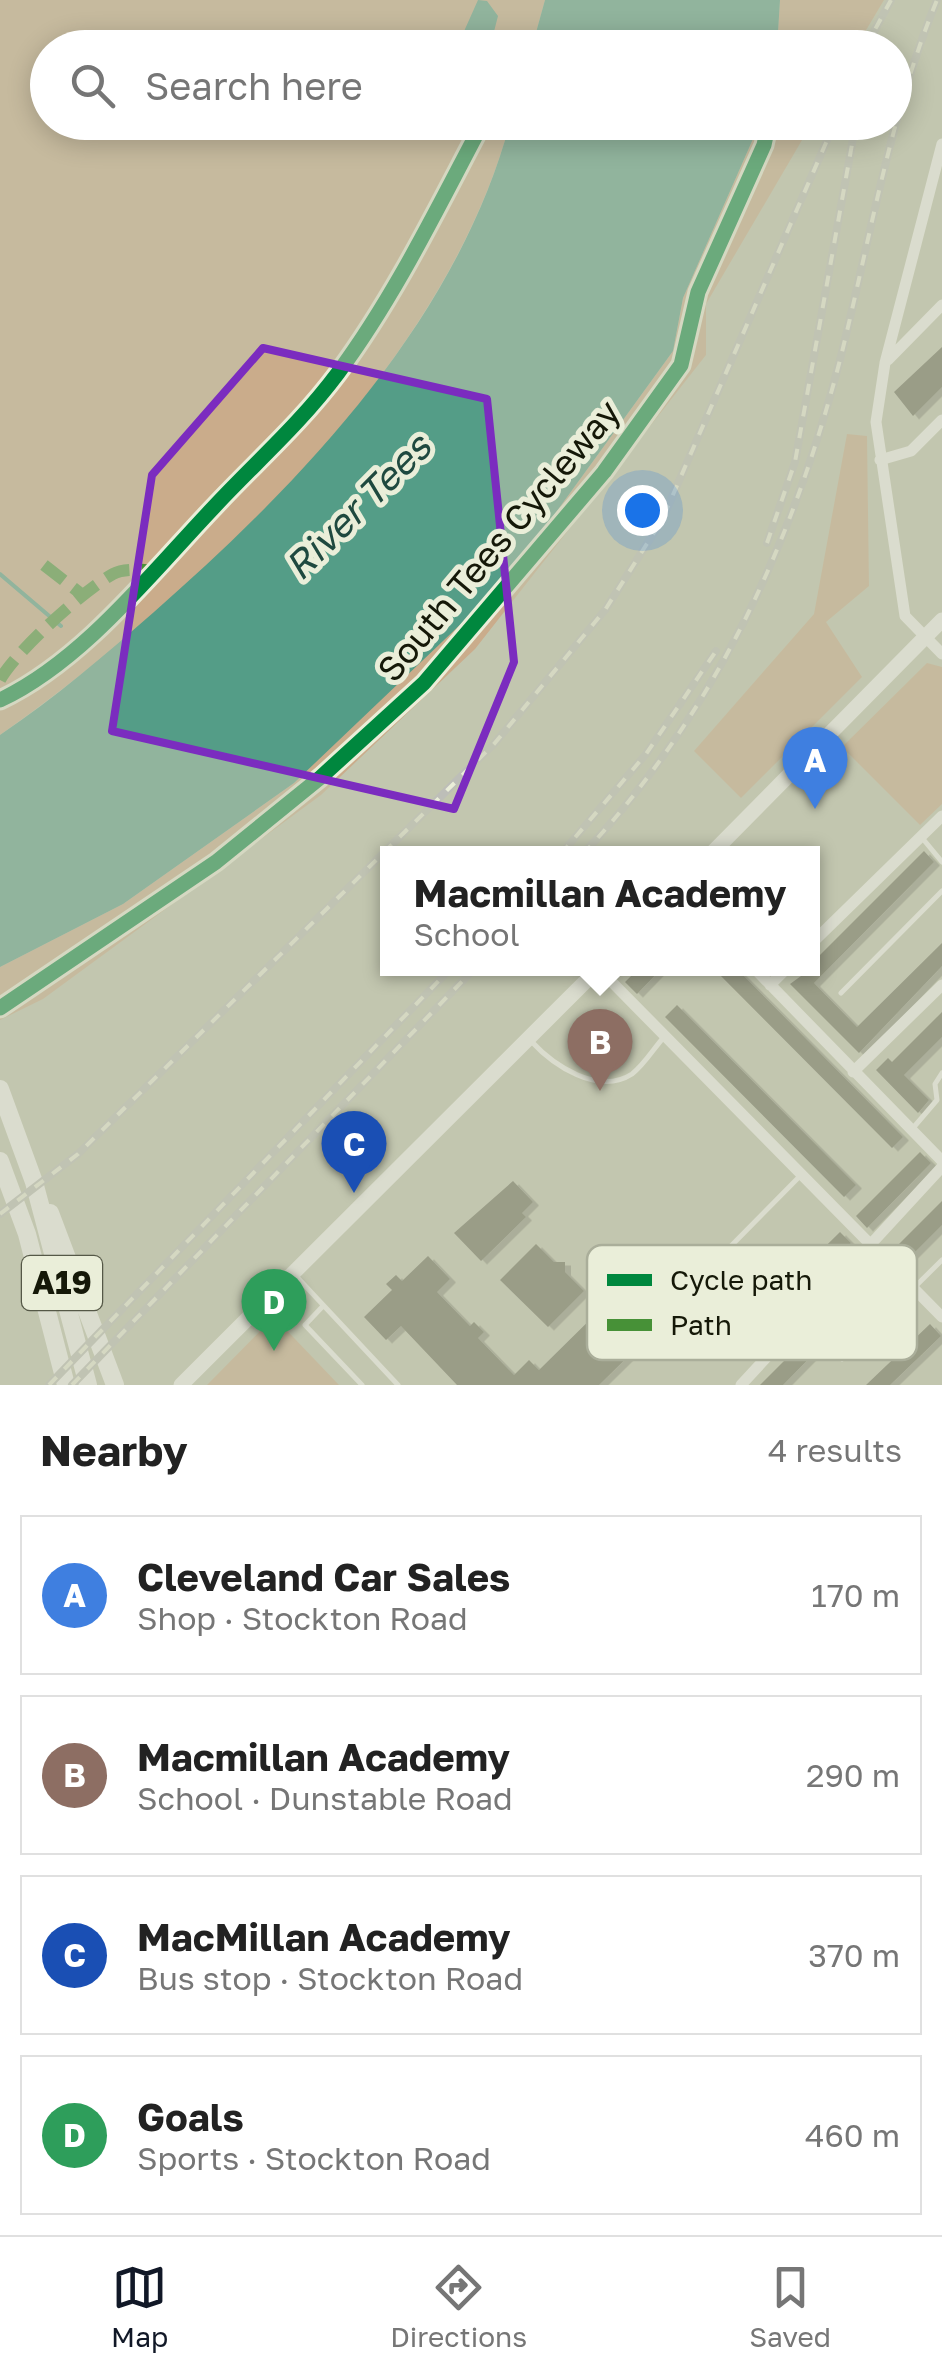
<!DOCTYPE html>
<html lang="en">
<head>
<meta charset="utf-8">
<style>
	body { margin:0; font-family:"Golos Text",sans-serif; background:#f6f6f6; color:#222 }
	.you { position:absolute; left:642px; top:510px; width:35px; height:35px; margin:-25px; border:8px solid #fff; border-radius:50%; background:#1a73e8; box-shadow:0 0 0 15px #1a73e833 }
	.badge { display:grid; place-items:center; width:65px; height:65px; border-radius:50%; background:#111827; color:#fff; font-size:32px; font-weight:700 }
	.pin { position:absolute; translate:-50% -82px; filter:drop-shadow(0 2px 5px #0008) }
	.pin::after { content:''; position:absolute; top:52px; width:35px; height:30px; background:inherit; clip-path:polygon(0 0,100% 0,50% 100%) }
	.popup { position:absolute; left:380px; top:846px; width:440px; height:130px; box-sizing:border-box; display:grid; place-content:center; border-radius:0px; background:#fff; filter:drop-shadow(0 2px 8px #0005); font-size:32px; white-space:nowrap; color:#767676 }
	.popup b { font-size:38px; color:#222 }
	.popup::after { content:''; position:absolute; left:50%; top:100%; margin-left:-20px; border:20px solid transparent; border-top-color:#fff }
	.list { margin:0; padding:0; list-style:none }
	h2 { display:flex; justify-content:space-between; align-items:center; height:130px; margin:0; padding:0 40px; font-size:42px }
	h2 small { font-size:32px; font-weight:400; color:#767676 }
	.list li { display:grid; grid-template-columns:65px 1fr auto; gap:30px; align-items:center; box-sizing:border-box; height:160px; margin:0 20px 20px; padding:0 20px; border:2px solid #e0e0e0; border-radius:0px }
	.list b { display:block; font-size:38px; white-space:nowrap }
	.list p { margin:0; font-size:32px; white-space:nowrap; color:#767676 }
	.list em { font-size:32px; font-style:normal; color:#767676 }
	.icon { flex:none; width:55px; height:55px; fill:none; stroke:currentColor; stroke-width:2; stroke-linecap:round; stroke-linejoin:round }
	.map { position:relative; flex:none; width:942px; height:1385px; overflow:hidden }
	.search { position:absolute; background:#fff; box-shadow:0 5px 25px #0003; left:30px; right:30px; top:30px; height:110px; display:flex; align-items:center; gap:25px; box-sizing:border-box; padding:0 35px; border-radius:55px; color:#767676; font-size:38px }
	.sheet { height:850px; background:#fff }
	nav { display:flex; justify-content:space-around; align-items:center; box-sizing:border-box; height:140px; border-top:2px solid #e0e0e0; background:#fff; font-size:28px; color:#767676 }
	nav a { display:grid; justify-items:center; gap:5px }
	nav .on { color:#111827 }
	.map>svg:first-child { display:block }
	.green { fill:#caac8b }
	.water { fill:#549d87 }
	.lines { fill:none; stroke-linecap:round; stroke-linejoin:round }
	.stream { stroke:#549d87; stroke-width:4 }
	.building { fill:#686a59; filter:url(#shadow) }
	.service { stroke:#f6f6f3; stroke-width:5 }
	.minor { stroke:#f6f6f3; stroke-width:11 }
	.secondary { stroke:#f6f6f3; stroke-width:15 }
	.trunk { stroke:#f6f6f3; stroke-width:18 }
	.rail-casing { stroke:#bdbeb8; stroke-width:8 }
	.rail { stroke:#eaeed9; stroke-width:4; stroke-dasharray:11; stroke-linecap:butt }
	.quiet { stroke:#479137; stroke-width:12; stroke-dasharray:25 12; stroke-linecap:butt }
	.cycleway-casing { stroke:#eaeed9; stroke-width:21 }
	.cycleway { stroke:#00873e; stroke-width:15 }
	.marked { fill:none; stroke:#7b2cbf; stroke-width:8; stroke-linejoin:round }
	.labels { text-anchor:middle; stroke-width:10; stroke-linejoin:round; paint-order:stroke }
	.shield { fill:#eaeed9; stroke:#555847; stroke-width:2.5 }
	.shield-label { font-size:32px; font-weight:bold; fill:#151808 }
	.street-label { font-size:35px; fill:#151808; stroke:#eaeed9 }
	.water-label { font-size:38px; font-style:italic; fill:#1f493f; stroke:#eaeed9 }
	.key { fill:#eaeed9; stroke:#aaae9a; stroke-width:2.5 }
	.key-label { font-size:28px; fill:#151808 }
</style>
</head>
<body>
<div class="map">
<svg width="942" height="1385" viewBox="0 0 942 1385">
	<defs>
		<filter id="shadow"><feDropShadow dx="6" dy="3.5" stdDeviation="0" flood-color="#0004"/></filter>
	</defs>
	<rect width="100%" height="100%" fill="#c2c6af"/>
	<path class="green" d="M0,0H545L532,47L48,48V122L510,123C444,368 201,592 0,735Z
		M780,0H884L856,47L777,48Z
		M760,123H812L706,304V355L475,649L321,795L43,999L0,1020V967L123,904L294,783L533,544L673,351L683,298Z
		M847,434L867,436L869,586L826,622L862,677L741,798L694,751L814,614Z
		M927,663L942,667V804L920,825L842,747Z
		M274,1317L339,1385H207Z"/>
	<path class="water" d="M478,0L487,1L498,16L490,47H457Z
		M545,0H780L777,48L532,47Z
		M510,123H760L683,298L673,351L533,544L464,621L294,783L123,904L0,967V735C55,698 105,655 154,612C303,481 457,320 510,123Z"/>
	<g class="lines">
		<path class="stream" d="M0,574L61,626"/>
	</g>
	<path class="building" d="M942,347V387L913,416L894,392Z
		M924,851L934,862L814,983L857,1027L942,943V966L859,1053L790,984L812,968V963Z
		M639,968H662L637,994L625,982Z
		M713,968H736L903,1137L892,1148Z
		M677,1005L856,1185L844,1197L665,1017Z
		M942,1012V1037L904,1075L929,1100L918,1113L876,1070L888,1058L892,1062Z
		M920,1152L931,1163L867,1228L856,1216Z
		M513,1181L533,1202L522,1213L526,1217L481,1261L454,1233Z
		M942,1201V1225L903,1264L891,1252Z
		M840,1232L851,1243L786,1308L775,1296Z
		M536,1244L554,1262H565V1272L584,1291L548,1327L500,1280Z
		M428,1256L450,1279L437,1292L470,1326L474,1322L484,1332L478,1338L514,1375L529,1360L539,1370L611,1299L648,1337L599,1385H457L401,1326L386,1340L364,1317L392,1290L386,1284L396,1275L402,1281Z
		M877,1268L888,1278L783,1385H760Z
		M930,1324L941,1336L890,1385H866Z"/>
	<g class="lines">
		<path class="service" d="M923,839L942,862
			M841,993L942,891
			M531,1041C553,1065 598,1096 632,1074C644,1065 654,1048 664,1037
			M913,1128L937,1100L935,1084L942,1073
			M296,1276L398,1385
			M323,1306L305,1325L362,1385
			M654,1324L801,1175
			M842,1359L942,1260"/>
		<path class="minor" d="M942,144L885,363L876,422L905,616L942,654
			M888,360L942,305
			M880,460L911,451L942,420
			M812,943L942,816
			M754,968L942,1161
			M599,969L942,1317
			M770,985L787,968
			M853,1072L942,985
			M741,1385L942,1167"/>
		<path class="secondary" d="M711,854L942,620
			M181,1385L599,968"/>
		<path class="trunk" d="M0,1089L34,1182L88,1385
			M0,1161L27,1234L66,1385
			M50,1213L115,1385"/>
		<defs>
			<path id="rail" d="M865,48L891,0
				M767,543L795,462L856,122
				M561,854L646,754L716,651
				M583,854C715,713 792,545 840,360C870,240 890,114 937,0
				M0,1214L78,1154L494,744L605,610L662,520L835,122
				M49,1385L451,968
				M72,1385L475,968"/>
		</defs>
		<use href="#rail" class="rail-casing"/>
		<use href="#rail" class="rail"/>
		<path class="quiet" d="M44,565L85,597
			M0,680C15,652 84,590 113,574C126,567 144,571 159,570"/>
		<defs>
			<path id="cycleway" d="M0,700C83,661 152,572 214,507C256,462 300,424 338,373C395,296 438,207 483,122
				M0,1008L216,862L321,777L424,683L604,472L681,365L698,292L764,145L769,122"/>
		</defs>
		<use href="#cycleway" class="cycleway-casing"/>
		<use href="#cycleway" class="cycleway"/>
	</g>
	<path d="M0 0H942V1385H0ZM263,348L487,399L514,662L454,809L112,731L152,475Z" fill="#c2c6af" fill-opacity=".55" fill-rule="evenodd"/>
	<path class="marked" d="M263,348L487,399L514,662L454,809L112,731L152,475Z"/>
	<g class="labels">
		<rect class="shield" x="22" y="1256" width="80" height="54" rx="8"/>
		<g class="shield-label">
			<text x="62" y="1294">A19</text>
		</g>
		<g class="street-label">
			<text transform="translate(499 541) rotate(-50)" y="12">South Tees Cycleway</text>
		</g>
		<g class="water-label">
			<text transform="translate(358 507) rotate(-45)" y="13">River Tees</text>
		</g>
	</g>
	<rect x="587" y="1245" width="330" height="115" rx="15" class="key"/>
	<rect x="607" y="1274" width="45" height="12" fill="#00873e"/>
	<rect x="607" y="1319" width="45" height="12" fill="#479137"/>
	<g class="key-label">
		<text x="670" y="1290">Cycle path</text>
		<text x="670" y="1335">Path</text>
	</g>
</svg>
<div class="you"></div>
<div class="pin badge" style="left:815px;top:809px;background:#3f7fe0">A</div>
<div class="pin badge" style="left:600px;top:1091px;background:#8d6e63">B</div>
<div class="popup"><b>Macmillan Academy</b>School</div>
<div class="pin badge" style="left:354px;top:1193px;background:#1a4fb4">C</div>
<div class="pin badge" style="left:274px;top:1351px;background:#2e9e5b">D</div>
<div class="search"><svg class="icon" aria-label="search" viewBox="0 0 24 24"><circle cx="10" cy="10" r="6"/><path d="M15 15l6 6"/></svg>Search here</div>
</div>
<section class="sheet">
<h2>Nearby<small>4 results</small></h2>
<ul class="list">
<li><span class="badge" style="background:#3f7fe0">A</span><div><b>Cleveland Car Sales</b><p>Shop · Stockton Road</p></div><em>170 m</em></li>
<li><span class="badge" style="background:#8d6e63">B</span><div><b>Macmillan Academy</b><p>School · Dunstable Road</p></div><em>290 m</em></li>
<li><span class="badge" style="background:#1a4fb4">C</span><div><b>MacMillan Academy</b><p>Bus stop · Stockton Road</p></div><em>370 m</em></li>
<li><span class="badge" style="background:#2e9e5b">D</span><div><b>Goals</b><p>Sports · Stockton Road</p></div><em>460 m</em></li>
</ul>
</section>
<nav>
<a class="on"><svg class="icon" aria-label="map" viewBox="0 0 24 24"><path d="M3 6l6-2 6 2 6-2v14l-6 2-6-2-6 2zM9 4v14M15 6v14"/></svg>Map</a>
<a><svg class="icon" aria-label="directions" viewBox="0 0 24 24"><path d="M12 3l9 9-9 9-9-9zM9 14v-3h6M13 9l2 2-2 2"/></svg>Directions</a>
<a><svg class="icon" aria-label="saved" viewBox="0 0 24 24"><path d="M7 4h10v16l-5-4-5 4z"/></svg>Saved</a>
</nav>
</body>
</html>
